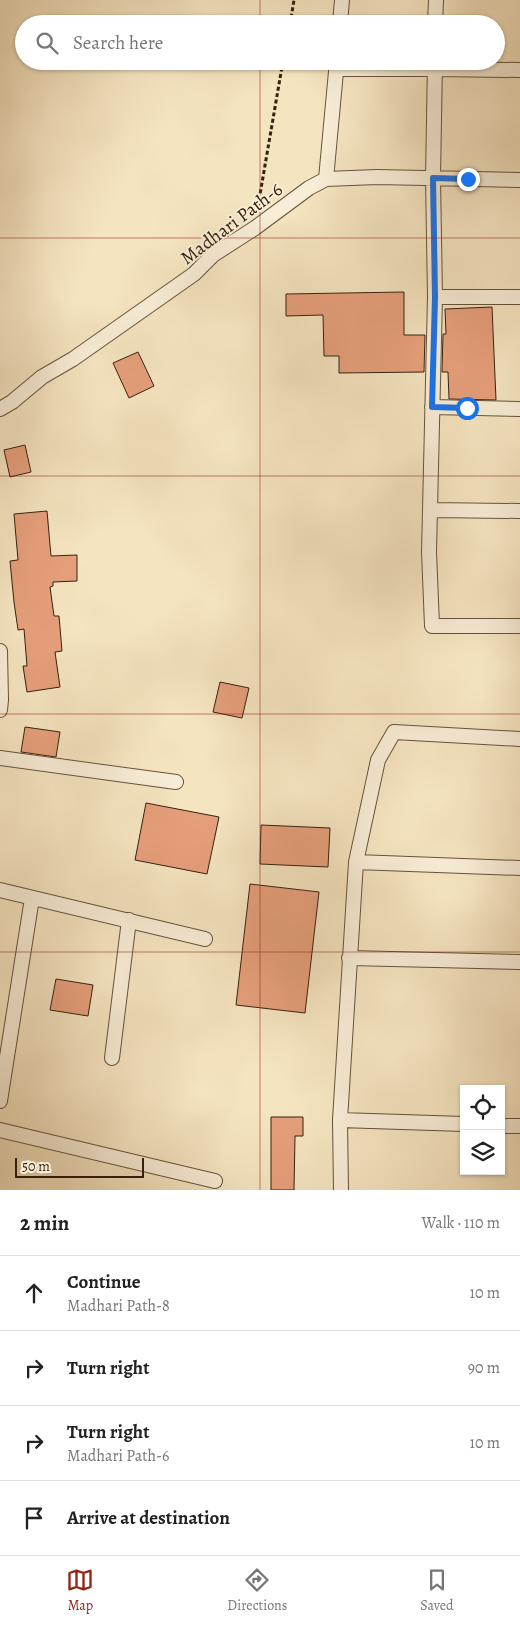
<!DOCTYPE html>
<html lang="en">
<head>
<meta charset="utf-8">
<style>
	body { margin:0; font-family:Alegreya,serif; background:#f2f2f2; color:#222 }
	.controls { position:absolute; right:15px; bottom:15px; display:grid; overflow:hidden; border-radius:0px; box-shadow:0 1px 4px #0004 }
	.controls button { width:45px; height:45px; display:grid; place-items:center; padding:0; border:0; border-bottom:1px solid #e0e0e0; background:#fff; color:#222; font:25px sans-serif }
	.scale { position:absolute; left:15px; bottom:12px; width:129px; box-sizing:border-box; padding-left:5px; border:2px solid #36210f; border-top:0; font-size:14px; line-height:18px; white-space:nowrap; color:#36210f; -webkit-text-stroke:4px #f8edd6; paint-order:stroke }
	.stop { position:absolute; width:15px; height:15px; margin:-11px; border:4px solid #1a73e8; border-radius:50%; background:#fff }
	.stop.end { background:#1a73e8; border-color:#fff; box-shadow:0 1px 5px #0008 }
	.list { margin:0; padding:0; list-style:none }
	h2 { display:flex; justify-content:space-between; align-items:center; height:65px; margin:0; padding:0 20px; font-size:21px }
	h2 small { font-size:16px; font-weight:400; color:#767676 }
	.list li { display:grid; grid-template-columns:32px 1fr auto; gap:15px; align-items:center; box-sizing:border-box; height:75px; padding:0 20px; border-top:1px solid #e0e0e0 }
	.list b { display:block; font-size:19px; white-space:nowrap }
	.list p { margin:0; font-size:16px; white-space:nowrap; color:#767676 }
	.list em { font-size:16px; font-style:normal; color:#767676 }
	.icon { flex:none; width:28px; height:28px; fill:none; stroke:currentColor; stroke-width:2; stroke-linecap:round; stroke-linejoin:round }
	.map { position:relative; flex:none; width:520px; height:1190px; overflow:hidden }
	.search { position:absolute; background:#fff; box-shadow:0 1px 4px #0004; left:15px; right:15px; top:15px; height:55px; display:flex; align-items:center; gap:12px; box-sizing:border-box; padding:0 18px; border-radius:28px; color:#767676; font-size:19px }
	.sheet { height:365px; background:#fff }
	nav { display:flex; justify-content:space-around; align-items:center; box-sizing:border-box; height:70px; border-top:1px solid #e0e0e0; background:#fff; font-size:14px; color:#767676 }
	nav a { display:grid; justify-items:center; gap:2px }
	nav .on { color:#8f2418 }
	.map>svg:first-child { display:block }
	.building { fill:#e69f7b; stroke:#36210f }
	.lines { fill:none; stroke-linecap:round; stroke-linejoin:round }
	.street-casing { stroke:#66523b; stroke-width:16 }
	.path { stroke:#36210f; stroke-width:3; stroke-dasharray:4 2.5; stroke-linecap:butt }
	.street { stroke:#f8edd6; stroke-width:14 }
	.route { stroke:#1a73e8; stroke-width:6 }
	.grid { fill:none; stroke:#8f2418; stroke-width:1; stroke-opacity:0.55 }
	.labels { text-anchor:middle; stroke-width:4; stroke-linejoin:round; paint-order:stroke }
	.street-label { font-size:19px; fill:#36210f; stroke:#f8edd6 }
</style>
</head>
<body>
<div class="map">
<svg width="520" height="1190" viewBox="0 0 520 1190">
	<rect width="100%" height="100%" fill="#f5e4c0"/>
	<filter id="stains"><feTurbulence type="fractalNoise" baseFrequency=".004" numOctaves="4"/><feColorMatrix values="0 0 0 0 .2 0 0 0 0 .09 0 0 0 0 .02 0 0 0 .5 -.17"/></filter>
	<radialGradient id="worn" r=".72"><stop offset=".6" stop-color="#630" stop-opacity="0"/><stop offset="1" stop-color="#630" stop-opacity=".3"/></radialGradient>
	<path class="building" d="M404,292V335H425L424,372L339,373V356H324L323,315L286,316V294Z
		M492,307L496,400L449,399L448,372H442L443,334H446L445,309Z
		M138,352L154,386L129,398L113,363Z
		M25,445L31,472L10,477L4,450Z
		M47,511L51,556L77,555V581L53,582V586L50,587L54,616H59L62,651L55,652L60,687L27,692L23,666H27L24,629L18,630L14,602L10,561L18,560L14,514Z
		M220,682L249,688L242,718L213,712Z
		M25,727L60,732L56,757L21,752Z
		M146,803L219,817L207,874L135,860Z
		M261,825L330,828L328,867L260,864Z
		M250,884L319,892L305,1013L236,1005Z
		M56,979L93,985L88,1016L50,1010Z
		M271,1117H303V1136H295L294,1190H271Z"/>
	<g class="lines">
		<defs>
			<path id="street" d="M340,24L342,0
				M435,24L436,0
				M435,61L433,178L435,297L429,552L432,626H520
				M336,69H434L520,70
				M326,179L337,61
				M435,297H520
				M432,407L520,409
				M0,409L12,402L42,377L73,359L194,274L213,255L255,228L309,188L326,179L377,177L520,180
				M430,510L520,511
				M0,651L1,700L0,710
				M0,758L176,782
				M356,862L520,868
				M0,890L205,939
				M349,958L520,962
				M112,1058L129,920
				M0,1101L32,898
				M340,1120L464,1124
				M501,1126H520
				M0,1130L215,1181
				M341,1190L340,1120L356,862L378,760L394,732L520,739"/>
		</defs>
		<use href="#street" class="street-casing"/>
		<path class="path" d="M290,24L294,0
			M258,206L283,61"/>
		<use href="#street" class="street"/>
	</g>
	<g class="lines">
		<path class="route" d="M467,408L432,407L435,297L433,178L468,179"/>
	</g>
	<path class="grid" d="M260,0V24M260,61V1190M0,238H520M0,476H520M0,714H520M0,952H520"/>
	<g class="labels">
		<g class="street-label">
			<text transform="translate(231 223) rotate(-37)" y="7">Madhari Path-6</text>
		</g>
	</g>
	<rect width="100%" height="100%" filter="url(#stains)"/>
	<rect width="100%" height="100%" fill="url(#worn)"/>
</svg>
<div class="controls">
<button><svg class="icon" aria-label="locate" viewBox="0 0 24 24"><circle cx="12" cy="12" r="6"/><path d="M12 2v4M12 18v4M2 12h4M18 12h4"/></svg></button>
<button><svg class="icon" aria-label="layers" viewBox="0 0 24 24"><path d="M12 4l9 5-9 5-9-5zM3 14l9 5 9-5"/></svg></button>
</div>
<div class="scale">50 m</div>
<div class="stop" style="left:467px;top:408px"></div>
<div class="stop end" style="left:468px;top:179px"></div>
<div class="search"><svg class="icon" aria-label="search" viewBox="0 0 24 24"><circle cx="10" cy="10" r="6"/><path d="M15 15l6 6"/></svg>Search here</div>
</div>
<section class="sheet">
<h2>2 min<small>Walk · 110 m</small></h2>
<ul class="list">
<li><svg class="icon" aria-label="ahead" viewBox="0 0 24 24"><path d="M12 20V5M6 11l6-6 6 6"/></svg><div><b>Continue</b><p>Madhari Path-8</p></div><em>10 m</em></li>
<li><svg class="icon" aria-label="right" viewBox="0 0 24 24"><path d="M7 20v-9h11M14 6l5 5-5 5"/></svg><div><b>Turn right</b></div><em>90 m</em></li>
<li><svg class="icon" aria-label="right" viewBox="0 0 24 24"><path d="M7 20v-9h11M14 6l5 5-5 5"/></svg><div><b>Turn right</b><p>Madhari Path-6</p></div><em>10 m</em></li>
<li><svg class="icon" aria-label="arrive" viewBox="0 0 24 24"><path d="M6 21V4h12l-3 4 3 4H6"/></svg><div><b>Arrive at destination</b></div></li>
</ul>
</section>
<nav>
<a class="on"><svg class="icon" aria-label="map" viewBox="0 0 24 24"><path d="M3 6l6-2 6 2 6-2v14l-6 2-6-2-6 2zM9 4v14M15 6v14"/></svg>Map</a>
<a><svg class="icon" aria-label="directions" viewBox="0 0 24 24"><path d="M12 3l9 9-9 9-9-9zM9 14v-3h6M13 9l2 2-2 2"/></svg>Directions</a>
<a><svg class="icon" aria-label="saved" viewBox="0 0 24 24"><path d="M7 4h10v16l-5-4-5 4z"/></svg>Saved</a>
</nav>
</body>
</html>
